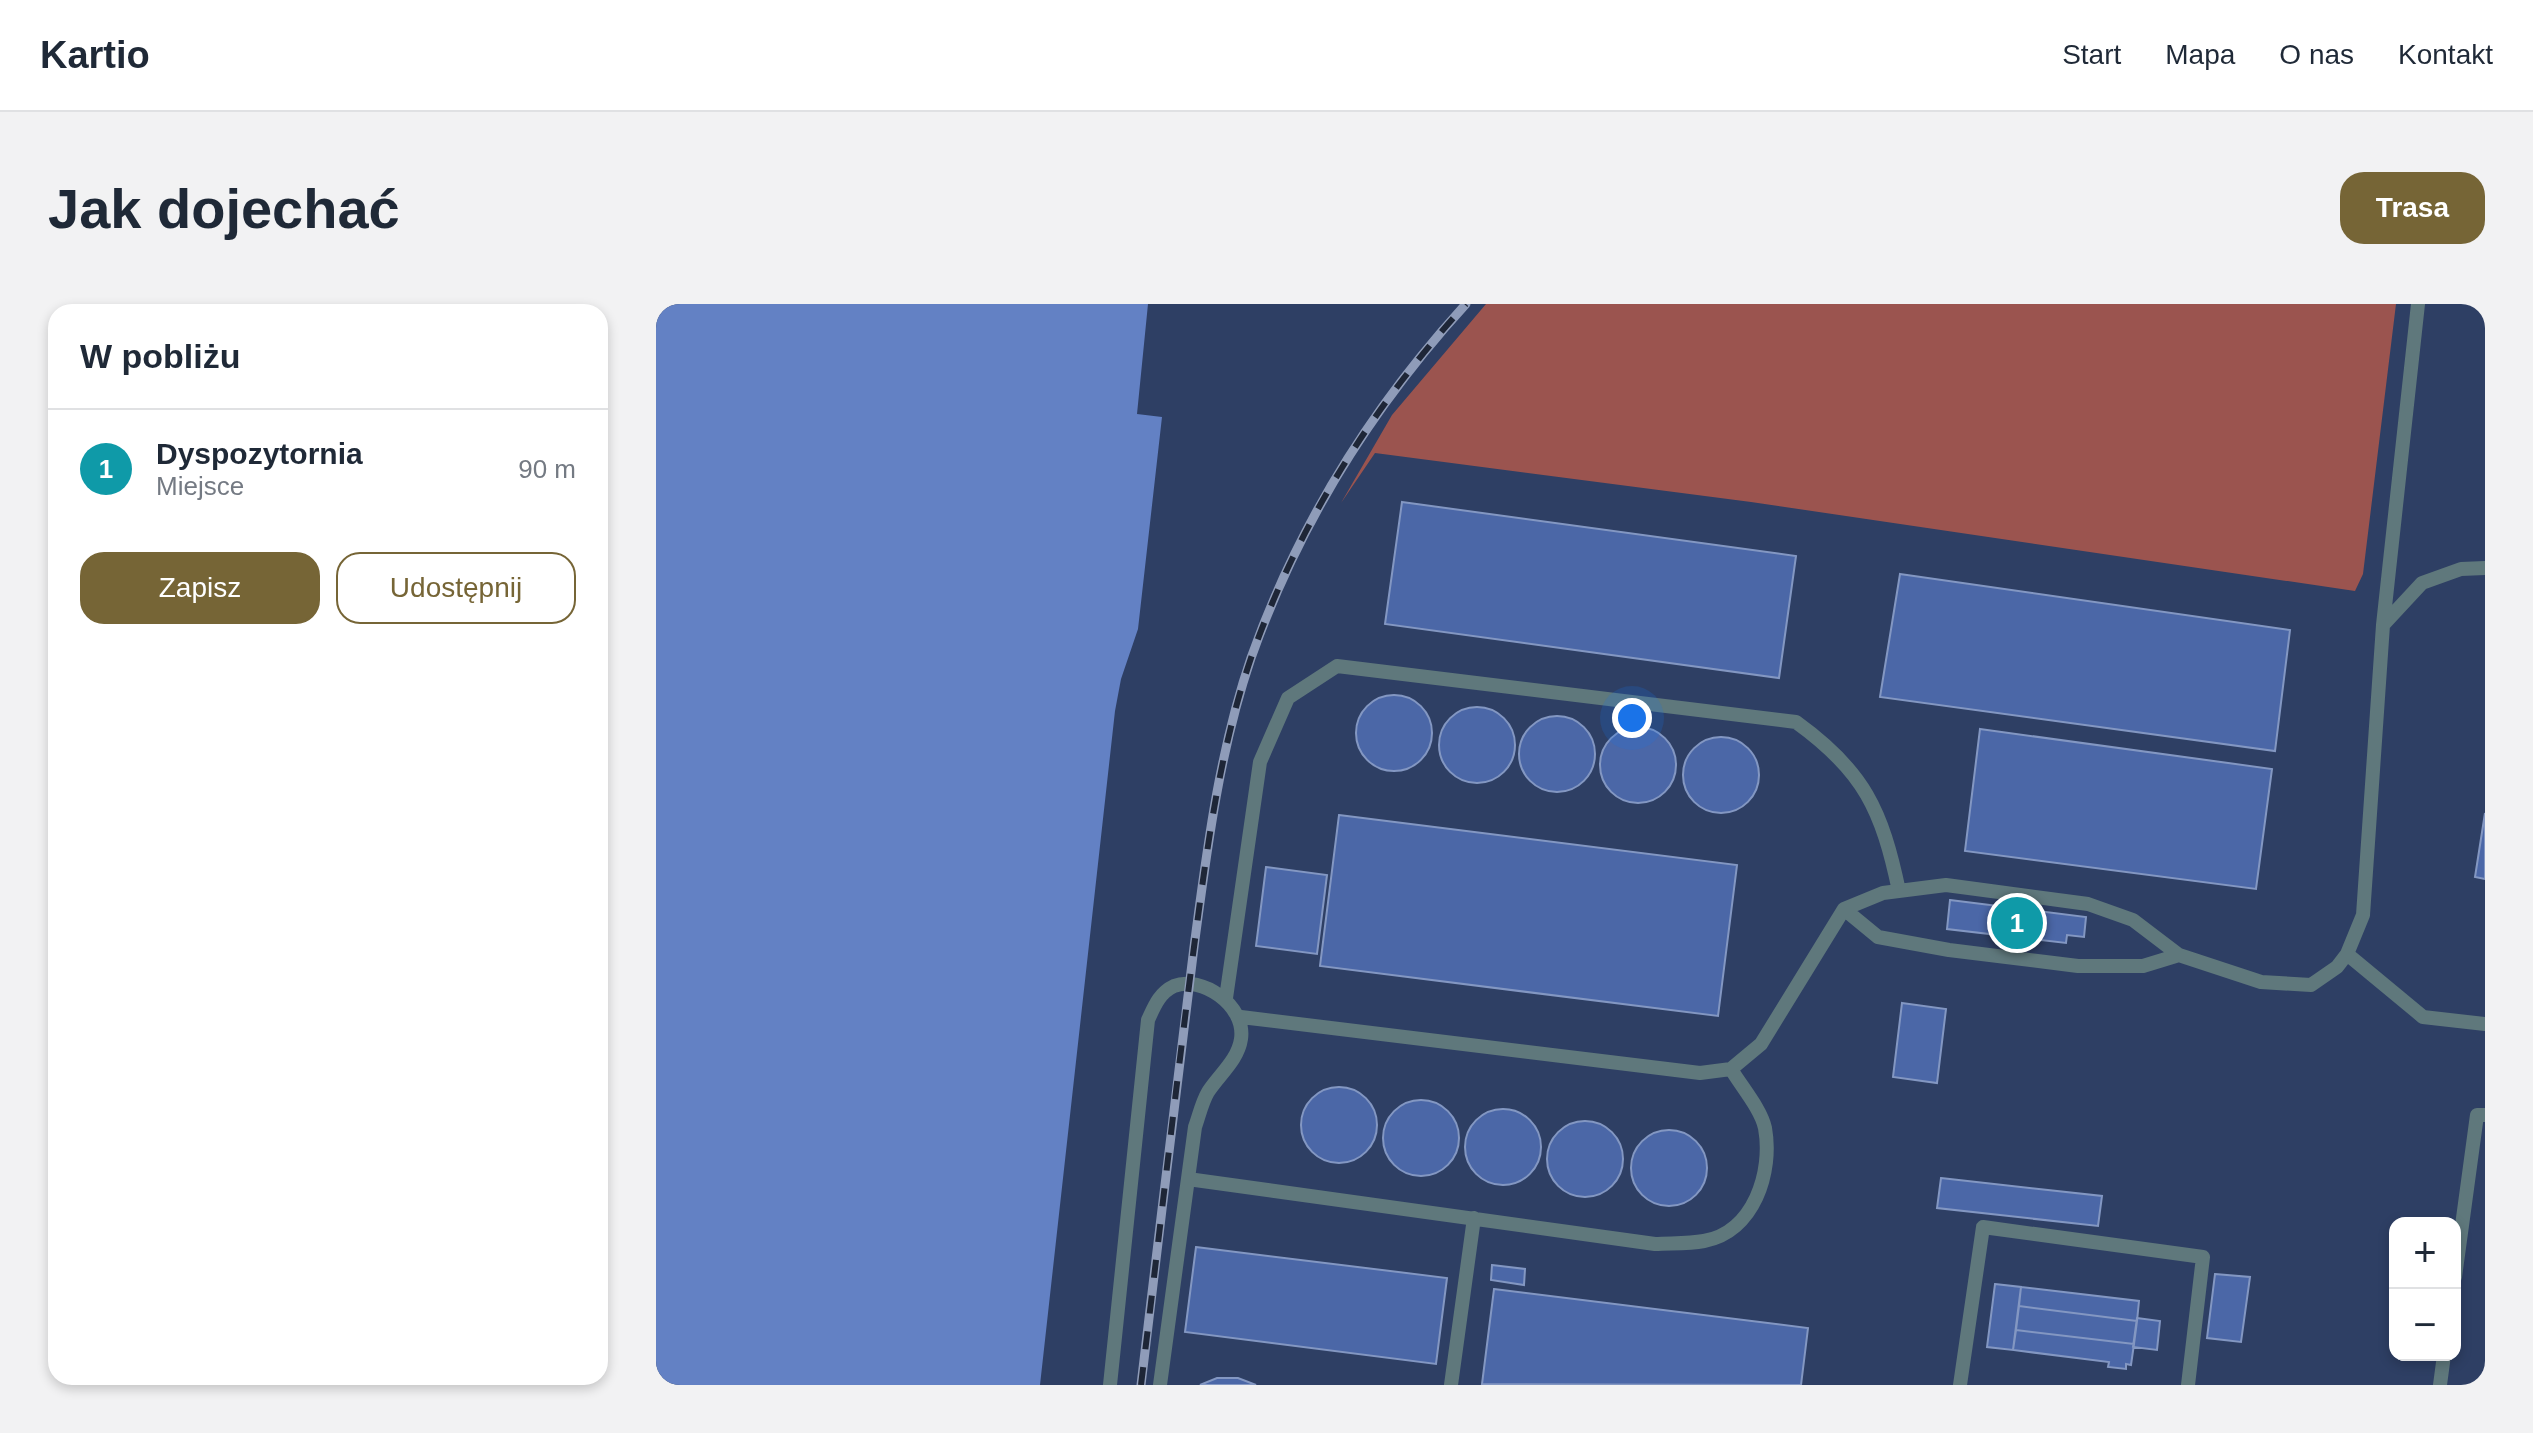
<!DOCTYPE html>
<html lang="pl">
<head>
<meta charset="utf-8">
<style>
	body { margin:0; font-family:Arial,sans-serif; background:#f2f2f3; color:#1f2937 }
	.controls { position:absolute; right:24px; bottom:24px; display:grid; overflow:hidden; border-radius:16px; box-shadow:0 4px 12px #0003 }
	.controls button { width:72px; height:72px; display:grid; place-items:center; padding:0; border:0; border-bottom:2px solid #e0e1e3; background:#fff; color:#1f2937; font:40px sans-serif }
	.you { position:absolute; left:976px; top:414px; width:28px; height:28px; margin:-20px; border:6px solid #fff; border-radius:50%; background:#1a73e8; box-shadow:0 0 0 12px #1a73e833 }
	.badge { display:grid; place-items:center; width:52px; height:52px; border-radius:50%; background:#766536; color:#fff; font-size:26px; font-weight:700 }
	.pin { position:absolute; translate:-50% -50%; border:4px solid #fff; box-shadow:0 2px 8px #0006 }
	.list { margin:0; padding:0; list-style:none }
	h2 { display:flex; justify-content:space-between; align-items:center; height:104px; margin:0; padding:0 32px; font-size:34px }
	h2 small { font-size:26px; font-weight:400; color:#747a83 }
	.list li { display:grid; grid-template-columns:52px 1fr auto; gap:24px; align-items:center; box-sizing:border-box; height:120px; padding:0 32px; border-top:2px solid #e0e1e3 }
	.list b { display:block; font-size:30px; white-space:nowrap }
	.list p { margin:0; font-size:26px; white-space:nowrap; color:#747a83 }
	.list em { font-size:26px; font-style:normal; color:#747a83 }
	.actions { display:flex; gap:16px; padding:24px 32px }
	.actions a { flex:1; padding:18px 0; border:2px solid #766536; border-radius:24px; text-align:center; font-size:28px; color:#766536 }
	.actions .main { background:#766536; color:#fff }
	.map { position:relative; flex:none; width:1829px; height:1081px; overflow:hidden; border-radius:24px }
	header { display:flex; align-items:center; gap:48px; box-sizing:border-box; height:112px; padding:0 40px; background:#fff; border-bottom:2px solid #e0e1e3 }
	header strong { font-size:38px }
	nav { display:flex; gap:44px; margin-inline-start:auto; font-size:28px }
	.intro { display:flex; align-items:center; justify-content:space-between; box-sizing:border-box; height:192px; padding:0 48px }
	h1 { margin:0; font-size:56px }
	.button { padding:20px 36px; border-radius:24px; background:#766536; color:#fff; font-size:28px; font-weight:700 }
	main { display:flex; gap:48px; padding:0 48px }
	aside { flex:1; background:#fff; border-radius:24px; box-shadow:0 4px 12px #0003 }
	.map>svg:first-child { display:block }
	.green { fill:#9b544f }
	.water { fill:#6381c4 }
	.building { fill:#4b67a7; stroke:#8397c2; stroke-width:2 }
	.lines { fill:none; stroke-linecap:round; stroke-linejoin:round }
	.service { stroke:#5f787c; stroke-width:14 }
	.rail-casing { stroke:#8f9cb9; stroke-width:9 }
	.rail { stroke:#1e2637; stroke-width:6; stroke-dasharray:18; stroke-linecap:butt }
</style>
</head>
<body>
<header>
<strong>Kartio</strong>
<nav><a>Start</a><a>Mapa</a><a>O nas</a><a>Kontakt</a></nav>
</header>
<div class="intro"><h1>Jak dojechać</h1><a class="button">Trasa</a></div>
<main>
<aside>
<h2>W pobliżu<small></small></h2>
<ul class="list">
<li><span class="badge" style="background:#0f9aa8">1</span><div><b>Dyspozytornia</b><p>Miejsce</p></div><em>90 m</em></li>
</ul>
<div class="actions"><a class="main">Zapisz</a><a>Udostępnij</a></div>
</aside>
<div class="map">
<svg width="1829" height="1081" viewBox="0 0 1829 1081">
	<rect width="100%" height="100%" fill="#2e3f64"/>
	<path class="green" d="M830,0H1740L1707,270L1699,287L1095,198L719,149L685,199L736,111Z"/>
	<path class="water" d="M0,0H492L481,110L506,113L482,325L465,375L459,407L384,1081H0Z"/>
	<path class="building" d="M746,198L1140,252L1123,374L729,320Z
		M1244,270L1634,326L1619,447L1224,393Z
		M700 429a38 38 0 1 1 76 0a38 38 0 1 1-76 0Z
		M783 441a38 38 0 1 1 76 0a38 38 0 1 1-76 0Z
		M863 450a38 38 0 1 1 76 0a38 38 0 1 1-76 0Z
		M944 461a38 38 0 1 1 76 0a38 38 0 1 1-76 0Z
		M1324,425L1616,465L1600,585L1309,547Z
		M1027 471a38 38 0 1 1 76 0a38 38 0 1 1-76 0Z
		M1829,509V575L1819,573Z
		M683,511L1081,561L1062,712L664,662Z
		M610,563L671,571L661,650L600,642Z
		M1294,596L1430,613L1428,633L1411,631L1410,639L1291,625Z
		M1246,699L1290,705L1281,779L1237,773Z
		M645 821a38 38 0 1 1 76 0a38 38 0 1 1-76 0Z
		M727 834a38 38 0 1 1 76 0a38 38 0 1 1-76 0Z
		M809 843a38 38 0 1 1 76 0a38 38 0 1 1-76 0Z
		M891 855a38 38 0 1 1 76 0a38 38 0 1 1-76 0Z
		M975 864a38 38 0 1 1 76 0a38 38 0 1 1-76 0Z
		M1285,874L1446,892L1442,922L1281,904Z
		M540,943L791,974L780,1060L529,1028Z
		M836,961L869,965L868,981L835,976Z
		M1559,970L1594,973L1585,1038L1551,1034Z
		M1339,980L1365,983L1357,1046L1331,1043Z
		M1365,983L1483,997L1481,1017L1363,1002Z
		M838,985L1152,1024L1145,1081L826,1080Z
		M1363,1002L1481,1017L1478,1040L1360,1026Z
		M1481,1014L1504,1017L1501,1046L1477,1043Z
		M1360,1026L1478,1040L1475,1061L1470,1060V1065L1452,1063L1453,1058L1357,1046Z
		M561,1074H582L600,1081H544Z"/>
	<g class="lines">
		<path class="service" d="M1727,321L1762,0
			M1188,605L1222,633L1293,646L1422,662H1487L1523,651
			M1691,650L1767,713L1829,720
			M570,694L604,458L632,394L681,362L1140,418C1208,467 1226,506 1243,587
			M585,713L1044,769L1075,765L1105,740L1188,605L1227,589L1290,581L1432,600L1477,616L1523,651L1605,678L1655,681L1681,663L1691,650L1707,611L1727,321L1766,279L1805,265L1829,264
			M532,875L999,940C1015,939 1032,940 1048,937C1098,928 1117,868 1109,824C1105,805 1085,782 1075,765
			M1799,973L1821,811H1829
			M454,1081L492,716C498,703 503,689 518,682C545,671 590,701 585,735C582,756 563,771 552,788C546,798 543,812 539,823L504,1081
			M795,1081L818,914
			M1304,1081L1327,923L1547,953L1532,1081
			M1784,1081L1788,1051"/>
		<defs>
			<path id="rail" d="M485,1081C503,935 519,789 538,643C551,545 563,448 595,354C642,221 715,104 810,0"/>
		</defs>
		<use href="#rail" class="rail-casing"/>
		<use href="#rail" class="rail"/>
	</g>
</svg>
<div class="controls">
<button>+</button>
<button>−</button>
</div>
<div class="you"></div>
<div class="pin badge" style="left:1361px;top:619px;background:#0f9aa8">1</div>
</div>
</main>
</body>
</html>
